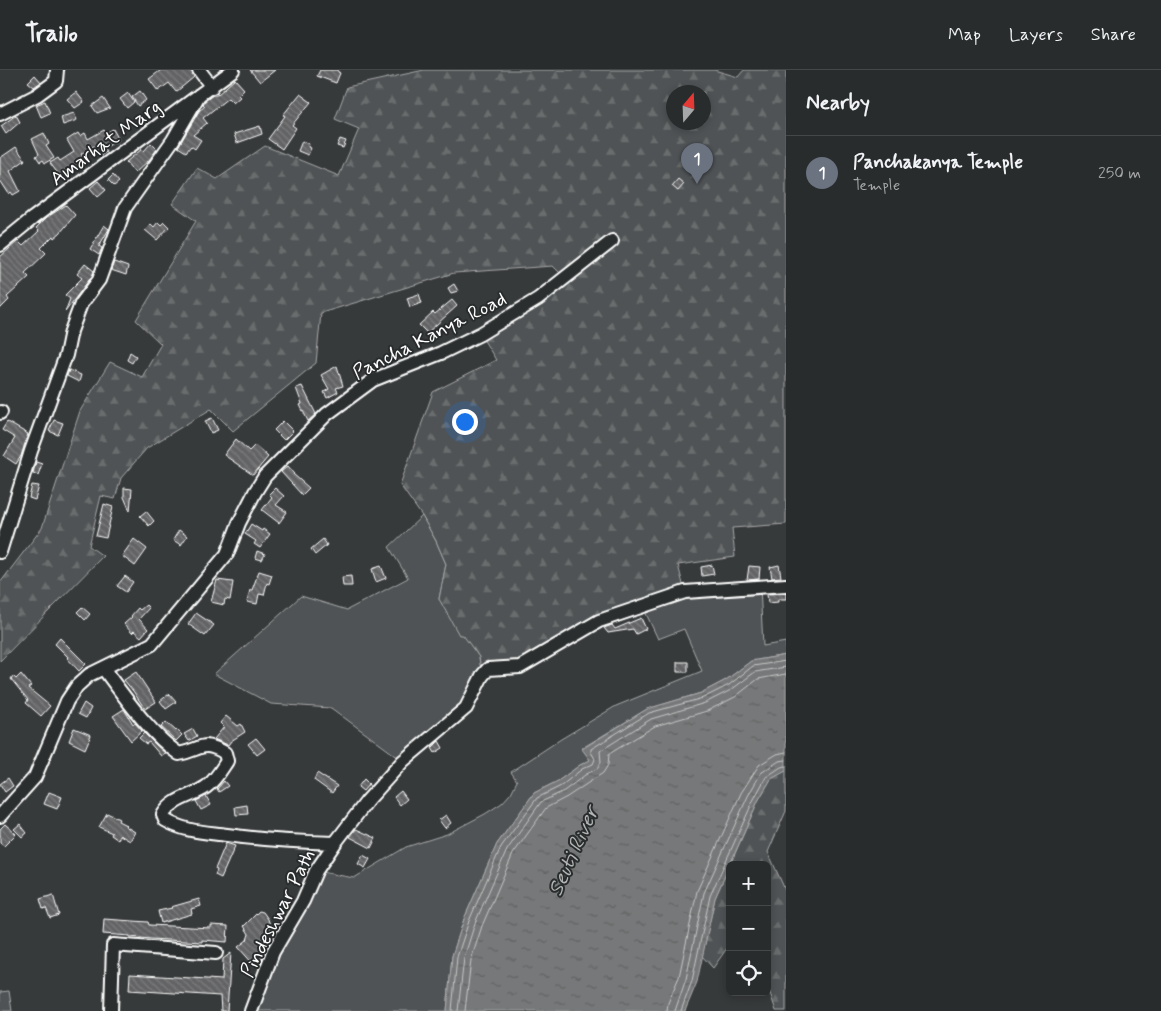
<!DOCTYPE html>
<html lang="en">
<head>
<meta charset="utf-8">
<style>
	body { margin:0; font-family:Mynerve,sans-serif; background:#353838; color:#f1f3f6 }
	.controls { position:absolute; right:15px; bottom:15px; display:grid; overflow:hidden; border-radius:8px; box-shadow:0 2px 8px #0003 }
	.controls button { width:45px; height:45px; display:grid; place-items:center; padding:0; border:0; border-bottom:1px solid #454848; background:#292c2c; color:#f1f3f6; font:25px sans-serif }
	.compass { position:absolute; left:666px; top:15px; width:45px; height:45px; border-radius:50%; background:#292c2c; box-shadow:0 2px 8px #0003; rotate:19deg }
	.you { position:absolute; left:464px; top:351px; width:18px; height:18px; margin:-12px; border:4px solid #fff; border-radius:50%; background:#1a73e8; box-shadow:0 0 0 8px #1a73e833 }
	.badge { display:grid; place-items:center; width:32px; height:32px; border-radius:50%; background:#8abfa5; color:#fff; font-size:16px; font-weight:700 }
	.pin { position:absolute; translate:-50% -41px; filter:drop-shadow(0 1px 2px #0008) }
	.pin::after { content:''; position:absolute; top:26px; width:18px; height:15px; background:inherit; clip-path:polygon(0 0,100% 0,50% 100%) }
	.list { margin:0; padding:0; list-style:none }
	h2 { display:flex; justify-content:space-between; align-items:center; height:65px; margin:0; padding:0 20px; font-size:21px }
	h2 small { font-size:16px; font-weight:400; color:#a5a7a9 }
	.list li { display:grid; grid-template-columns:32px 1fr auto; gap:15px; align-items:center; box-sizing:border-box; height:75px; padding:0 20px; border-top:1px solid #454848 }
	.list b { display:block; font-size:19px; white-space:nowrap }
	.list p { margin:0; font-size:16px; white-space:nowrap; color:#a5a7a9 }
	.list em { font-size:16px; font-style:normal; color:#a5a7a9 }
	.icon { flex:none; width:28px; height:28px; fill:none; stroke:currentColor; stroke-width:2; stroke-linecap:round; stroke-linejoin:round }
	.map { position:relative; flex:none; width:786px; height:941px; overflow:hidden }
	header { display:flex; align-items:center; gap:30px; box-sizing:border-box; height:70px; padding:0 25px; background:#292c2c; border-bottom:1px solid #454848 }
	header strong { font-size:24px }
	nav { display:flex; gap:28px; margin-inline-start:auto; font-size:18px }
	main { display:flex }
	aside { flex:1; background:#292c2c }
	.map>svg:first-child { display:block }
	.grass { fill:#505354; stroke:#a8a9aa }
	.forest { fill:url(#forest-firs); stroke:#a8a9aa; fill-rule:evenodd }
	.water { fill:url(#water-ripples); stroke:#adaeaf }
	.lines { fill:none; stroke-linecap:round; stroke-linejoin:round }
	.shore { stroke:#c8c9c9; stroke-width:1 }
	.building { fill:url(#building-back-hatch); stroke:#fff }
	.minor-casing { stroke:#fff; stroke-width:16 }
	.minor { stroke:#2a2d2e; stroke-width:12 }
	.labels { text-anchor:middle; stroke-width:4; stroke-linejoin:round; paint-order:stroke }
	.street-label { font-size:20px; fill:#fff; stroke:#2a2d2e }
	.water-label { font-size:21px; font-style:italic; fill:#b4b5b5; stroke:#2a2d2e }
</style>
</head>
<body>
<header>
<strong>Trailo</strong>
<nav><a>Map</a><a>Layers</a><a>Share</a></nav>
</header>
<main>
<div class="map">
<svg width="786" height="941" viewBox="0 0 786 941">
	<defs>
		<pattern id="forest-firs" width="22" height="20" patternUnits="userSpaceOnUse" patternTransform="scale(1.25)"><rect width="22" height="20" fill="#505354"/><path d="M5 1l3.5 6h-7zM16 11l3.5 6h-7z" fill="#6a6d6e"/></pattern>
		<pattern id="water-ripples" width="26" height="14" patternUnits="userSpaceOnUse" patternTransform="scale(1.25)"><rect width="26" height="14" fill="#767879"/><path d="M2 4q2-2 4 0t4 0M15 11q2-2 4 0t4 0" fill="none" stroke="#616262"/></pattern>
		<pattern id="building-back-hatch" width="6" height="6" patternUnits="userSpaceOnUse" patternTransform="scale(1.25)"><rect width="6" height="6" fill="#636465"/><path d="M-1 5l2 2M0 0l6 6M5-1l2 2" fill="none" stroke="#7a7b7c"/></pattern>
	</defs>
	<rect width="100%" height="100%" fill="#373a3b"/>
	<filter id="ink" filterUnits="userSpaceOnUse"><feTurbulence type="fractalNoise" baseFrequency=".02" numOctaves="2"/><feDisplacementMap in="SourceGraphic" scale="10" xChannelSelector="R" yChannelSelector="G"/><feConvolveMatrix kernelMatrix="1 2 1 2 8 2 1 2 1" color-interpolation-filters="sRGB"/></filter>
	<g filter="url(#ink)">
		<path class="grass" d="M422,446L436,471L446,494L439,529L479,587L482,606L475,624L403,691L331,638L271,634L214,604L301,526L347,540L408,508L389,477Z
			M760,516L763,576L786,572V585L751,591L726,610L701,623L647,639L582,678L591,690L580,695L558,711L534,723L497,774L464,849L452,886L447,941H251L316,801L354,808L406,777L447,764L485,744L502,733L511,723L517,711L511,702L561,669L616,636L702,601L684,559L658,569L642,535Z
			M9,921L12,941H0V922Z"/>
		<path class="forest" d="M424,0H714L738,7L744,0H786V454L732,458L735,487L678,495L685,522L642,535L520,597L482,606L479,587L463,565H459L439,529L446,494L436,471L422,446L400,415L433,322L496,290L480,264L565,208L553,196L454,203L321,243L316,293L233,361L211,339L147,378L121,408L115,429L101,426L89,476L103,486L0,591V513L42,458L80,341L110,292L142,307L161,274L136,250L196,151L172,134L197,98L217,109L265,76L339,106L359,59L335,49L347,17ZM674,22H704V52H674Z
			M784,701H786V741L768,782L786,822V941H776L767,914V795H730L758,731L771,709Z
			M730,795V874L713,898L702,886L715,828Z"/>
		<path class="water" d="M786,585V701L771,709L758,731L715,828L697,912L685,941H447L452,886L464,849L497,774L534,723L558,711L580,695L590,690L582,679L647,639L701,623L726,610L751,591Z"/>
		<g class="lines">
			<path class="shore" d="M452,941L457,887L469,851L501,777L537,728L561,716L582,699L593,694L595,689L591,682V679L649,643L703,628L729,615L753,596L786,591
				M458,941L464,888L475,853L507,780L541,732L564,721L585,705L598,698L601,692L600,681L651,649L705,633L731,620L755,602L786,597
				M465,941L471,890L482,856L513,784L546,738L567,727L603,703L608,695L609,684L655,656L707,641L735,627L758,609L786,604
				M667,941L668,933L679,907L697,821L741,723L759,695L777,684L786,682
				M675,941L686,909L704,823L748,726L761,703L779,691L786,690
				M681,941L692,911L710,826L754,729L766,707L781,697L786,696"/>
		</g>
		<path class="building" d="M161,0H191L194,7L176,22L169,13L158,21L149,9Z
			M250,0H275L260,12Z
			M320,0H338V2L340,3L336,13L317,6Z
			M35,5L41,12L34,17L28,12Z
			M235,9L244,19L238,25L240,27L233,33L228,28L203,48L207,53L193,65L201,70L195,79L191,76L186,82L178,77L199,41L205,36L203,34L205,31L213,25H217Z
			M140,21L146,30L138,36L132,27Z
			M76,22L84,32L75,38L67,29Z
			M128,23L134,32L127,38L120,29Z
			M300,24L311,32L292,55L296,58L282,79L268,69L285,46L283,45Z
			M103,28L110,38L97,43L92,36Z
			M45,31L50,43L41,47L36,35Z
			M74,43L77,50L63,55L61,47Z
			M16,45L20,52L6,64L1,56Z
			M260,56L262,64L237,73L234,64Z
			M113,59L119,70L104,78L106,82L100,86L94,76L81,84L87,92L69,102L67,100L59,105L50,93L58,88L60,91L74,82L67,70L78,63L80,66L85,63L88,69L104,60L106,63Z
			M44,63L49,74L46,76L54,88L45,93L43,90L40,92L36,86L39,84L32,69Z
			M340,69L346,71L343,78L337,76Z
			M302,71L309,74L308,77L311,78L308,85L298,81Z
			M151,73L157,79L149,90L135,103L126,92L142,79L144,81Z
			M16,77L25,90L10,101L20,121L13,125L11,122L9,124L0,110V88Z
			M113,105L119,112L114,116L108,110Z
			M678,109L684,114L678,121L672,116Z
			M98,111L106,120L98,127L90,118Z
			M66,135L75,145L60,163L54,168L53,166L41,178L46,183L25,203L29,207L7,227L9,230L0,239V187L18,171L23,176L39,161L36,158L46,148Z
			M158,152L161,155L164,152L169,157L157,170L145,160L151,154L154,157Z
			M104,155L109,159L99,176L102,178L99,185L90,179Z
			M114,192L128,197L126,205L111,200Z
			M85,194L94,201L92,206L65,242L70,229L65,225L82,208L77,204Z
			M454,214L458,221L451,223L448,218Z
			M419,224L422,233L410,237L407,228Z
			M452,230L457,236L427,263L419,255L433,242L435,244Z
			M130,282L136,286L132,293L127,290Z
			M337,296L343,316L336,318L338,322L327,328L324,322L329,319L321,305Z
			M69,300L81,305L79,312L67,306Z
			M302,316L316,344L308,351L300,335L302,334L296,318Z
			M212,348L218,360L211,363L205,351Z
			M54,350L63,353L58,365L49,361Z
			M283,351L293,361L284,370L274,360Z
			M7,352L28,364L21,386L16,394L4,386L15,368L2,360Z
			M236,369L249,381L255,375L268,387L253,405L224,385Z
			M36,392L42,394L38,405L33,403Z
			M288,396L294,403L293,404L309,418L302,425L281,402Z
			M32,415L39,416L35,430L29,428Z
			M124,418L132,419L130,441L124,427Z
			M275,418L284,426L276,435L287,442L279,453L262,440L272,427L269,424Z
			M104,434L113,437L106,468L96,466Z
			M146,441L154,451L149,456L140,446Z
			M251,454L262,461L263,459L270,464L260,478L254,474L256,471L245,464Z
			M179,460L187,466L181,475L173,470Z
			M134,469L147,479L135,496L122,486Z
			M323,469L327,475L315,485L311,479Z
			M257,481L265,484L262,490L255,488Z
			M712,495L714,504L702,506L701,497Z
			M779,495L781,507L772,508L770,497Z
			M381,496L386,508L376,512L372,499Z
			M749,496L760,497L759,509L747,510Z
			M259,501L272,505L269,514L267,513L264,525L259,524L257,534L247,532L250,520H252Z
			M125,506L133,512L126,522L117,516Z
			M351,506L352,516H343L342,507Z
			M217,510L233,512L230,530L225,529L224,535L211,532Z
			M786,523V529H778V532L768,533L767,524Z
			M146,535L149,538L139,549L148,559L141,567L134,561L132,563L124,554L132,547L131,546L138,538L140,540Z
			M82,537L90,544L85,550L77,542Z
			M196,543L214,555L205,566L188,554Z
			M641,548L646,559L636,564L633,559L608,563L604,558L612,555L615,559Z
			M60,568L86,594L79,601L67,588L68,587L55,574Z
			M677,592H688V602H677Z
			M136,602L156,632L145,639L133,621L124,610Z
			M21,604L31,616L28,618L50,636L41,646L26,633L28,630L11,609L13,606L16,609Z
			M169,624L176,632L166,639L160,631Z
			M84,633L91,638L86,648L78,644Z
			M124,639L133,654L135,653L142,661L131,671L113,646Z
			M226,646L238,656L241,654L245,662L231,671L228,675L214,669L224,657L220,653Z
			M166,652L176,661L177,660L182,665L176,671L161,657Z
			M74,658L91,665L85,679L69,671Z
			M193,659L197,666L189,671L184,664Z
			M144,663L153,672L165,683L161,686L149,672L146,674L139,668Z
			M256,668L265,679L257,685L248,674Z
			M439,671L443,678L435,683L432,678Z
			M317,703L337,716L332,723L314,710Z
			M8,708L13,716L5,722L0,714Z
			M364,709L369,714L363,721L358,717Z
			M224,711L228,716L219,722L217,719Z
			M401,721L407,729L400,735L394,727Z
			M49,722L62,727L57,739L44,734Z
			M206,726L211,735L201,740L196,731Z
			M247,735L248,744L236,745L235,737Z
			M107,743L119,749L118,751L126,755L125,756L135,762L130,771L120,765L118,770L111,765L112,763L99,757Z
			M446,745L451,753L445,758L439,750Z
			M5,754L16,764L4,776L0,773V759Z
			M20,754L27,763L22,767L14,759Z
			M356,759L376,768L371,778L350,767Z
			M226,773L235,776L221,808L215,805L217,800L215,799Z
			M363,785L370,789L365,798L358,794Z
			M53,825L59,845L50,848L46,838L43,839L40,829Z
			M199,829L201,836L191,839L192,844L161,853L158,841L172,838L171,837Z
			M259,841L263,842L268,849L271,858V869L261,891L255,896L238,877L247,870L249,864L244,856Z
			M104,849L148,852L149,855L211,858V855L228,856L227,872L202,870V872L151,869L130,867V866L103,864Z
			M231,883L227,941H221L220,926L129,920L130,904L222,910L223,889Z"/>
		<g class="lines">
			<defs>
				<path id="minor" d="M199,0L212,17
					M0,44L37,25L56,11L57,0
					M0,175L33,148L233,0
					M0,343L1,342
					M0,482L31,381L66,285L71,261L81,234L99,210L125,138L173,70L199,25
					M103,598C124,626 151,665 179,684C201,680 202,669 225,683L227,691C221,700 215,711 206,717C191,727 173,728 163,745L165,750C185,762 205,762 227,765C263,770 299,772 335,773
					M0,746L35,707L67,631L77,616L89,605L152,574L227,484L239,453L255,422L265,406L327,344L373,310L441,283L480,264L538,229L612,171
					M111,941L113,875L216,883
					M251,941L273,882L303,831L316,801L335,773L367,731L403,691L466,638L482,606L488,599L520,597L599,551L685,522L786,515"/>
			</defs>
			<use href="#minor" class="minor-casing"/>
			<use href="#minor" class="minor"/>
		</g>
	</g>
	<g class="labels">
		<g class="street-label">
			<text transform="translate(105 72) rotate(-36)" y="7">Amarhat Marg</text>
			<text transform="translate(429 265) rotate(-27)" y="7">Pancha Kanya Road</text>
			<text transform="translate(277 843) rotate(-63)" y="7">Pindeshwar Path</text>
		</g>
		<g class="water-label">
			<text transform="translate(573 781) rotate(-66)" y="7">Seuti River</text>
		</g>
	</g>
</svg>
<div class="controls">
<button>+</button>
<button>−</button>
<button><svg class="icon" aria-label="locate" viewBox="0 0 24 24"><circle cx="12" cy="12" r="6"/><path d="M12 2v4M12 18v4M2 12h4M18 12h4"/></svg></button>
</div>
<svg class="compass" viewBox="-18 -18 36 36"><path d="M0-13l5 13h-10z" fill="#e53935"/><path d="M0 13l5-13h-10z" fill="#a5a7a9"/></svg>
<div class="you"></div>
<div class="pin badge" style="left:697px;top:114px;background:#6b7280">1</div>
</div>
<aside>
<h2>Nearby<small></small></h2>
<ul class="list">
<li><span class="badge" style="background:#6b7280">1</span><div><b>Panchakanya Temple</b><p>Temple</p></div><em>250 m</em></li>
</ul>
</aside>
</main>
</body>
</html>
